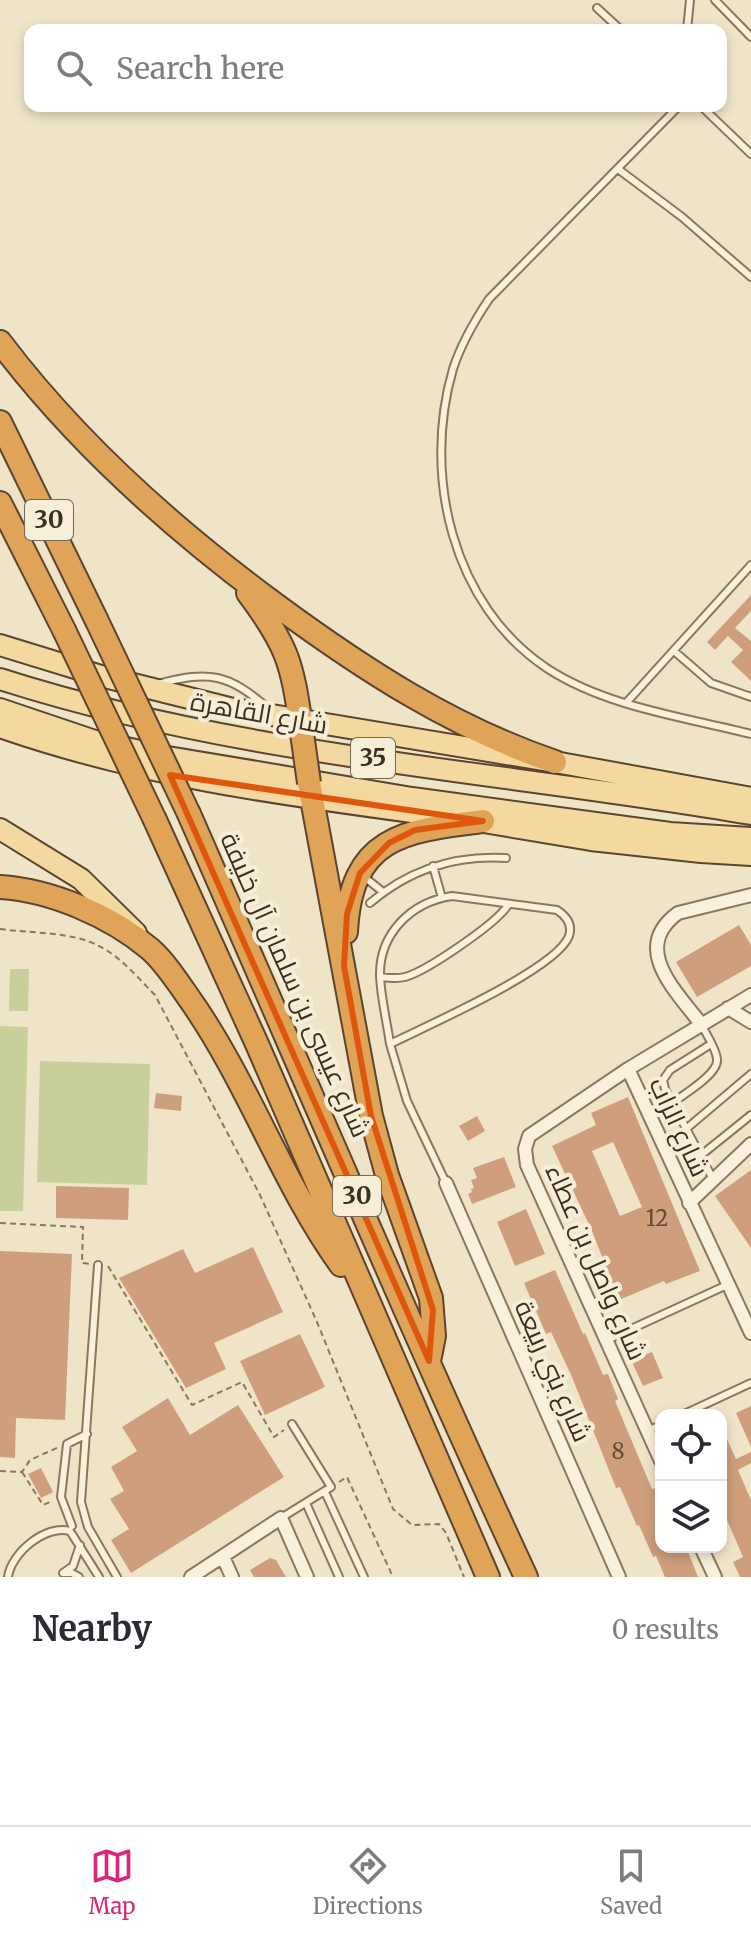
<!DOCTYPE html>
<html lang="en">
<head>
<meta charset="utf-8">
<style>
	body { margin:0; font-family:Merriweather,Cairo,serif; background:#f2f2f3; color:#2b2b33 }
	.controls { position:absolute; right:24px; bottom:24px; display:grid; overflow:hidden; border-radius:16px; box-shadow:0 4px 12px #0003 }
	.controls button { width:72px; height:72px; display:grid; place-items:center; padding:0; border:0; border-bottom:2px solid #e1e1e2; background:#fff; color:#2b2b33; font:40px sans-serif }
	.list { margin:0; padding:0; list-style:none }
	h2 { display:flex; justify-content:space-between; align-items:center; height:104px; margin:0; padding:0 32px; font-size:34px }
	h2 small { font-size:26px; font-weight:400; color:#7c7c81 }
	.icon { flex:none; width:44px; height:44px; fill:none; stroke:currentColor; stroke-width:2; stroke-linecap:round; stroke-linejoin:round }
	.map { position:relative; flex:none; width:751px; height:1577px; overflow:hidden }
	.search { position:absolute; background:#fff; box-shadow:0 4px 12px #0003; left:24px; right:24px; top:24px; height:88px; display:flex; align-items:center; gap:20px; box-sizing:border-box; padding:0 28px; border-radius:16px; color:#7c7c81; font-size:30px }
	.sheet { height:248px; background:#fff }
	nav { display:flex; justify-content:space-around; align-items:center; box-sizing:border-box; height:112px; border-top:2px solid #e1e1e2; background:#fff; font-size:22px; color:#7c7c81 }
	nav a { display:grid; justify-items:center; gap:4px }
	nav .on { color:#db2777 }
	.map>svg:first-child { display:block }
	.green { fill:#c9cf9b }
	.building { fill:#cf9f7d; fill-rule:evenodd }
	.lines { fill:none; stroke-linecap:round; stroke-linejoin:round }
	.service-casing { stroke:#8d765c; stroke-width:10 }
	.minor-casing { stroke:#8d765c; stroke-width:16 }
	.primary-casing { stroke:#5b4430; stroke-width:24 }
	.motorway-casing { stroke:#5b4430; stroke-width:26 }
	.path { stroke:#8d765c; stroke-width:2; stroke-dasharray:6 4; stroke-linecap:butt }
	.service { stroke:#faf1dc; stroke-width:6 }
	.minor { stroke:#faf1dc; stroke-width:12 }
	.primary { stroke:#f3d9a0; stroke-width:20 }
	.motorway { stroke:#e0a458; stroke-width:22 }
	.motorway-bridge-casing { stroke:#5b4430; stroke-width:26; stroke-linecap:butt }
	.motorway-bridge { stroke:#e0a458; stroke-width:22 }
	.marked { fill:none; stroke:#df570d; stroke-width:6; stroke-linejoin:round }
	.labels { text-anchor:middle; stroke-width:8; stroke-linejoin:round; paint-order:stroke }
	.number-label { font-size:22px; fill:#624a37 }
	.shield { fill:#f7eed8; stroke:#756857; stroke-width:2 }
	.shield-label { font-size:24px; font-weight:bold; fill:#3d2e20 }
	.street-label { font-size:26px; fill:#3d2e20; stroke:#f7eed8 }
</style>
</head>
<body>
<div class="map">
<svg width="751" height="1577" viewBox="0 0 751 1577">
	<rect width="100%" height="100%" fill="#f0e4c8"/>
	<path class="green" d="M10,969H29L28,1011H9Z
		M0,1026L28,1027L23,1211H0Z
		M40,1061L150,1064L147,1185L37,1182Z"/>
	<path class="building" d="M751,595V611L735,628L751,641V681L731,662L743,650L728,636L715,650L707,642Z
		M739,925L751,945V966L697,997L676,962Z
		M156,1093L182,1096L181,1111L154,1108Z
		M628,1097L700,1271L666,1284L664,1281L619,1300L592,1231L552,1146L596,1125L591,1113ZM613,1142L642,1207L620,1216L592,1151Z
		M477,1116L485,1131L468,1141L459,1126Z
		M504,1157L516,1187L472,1204L468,1194L472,1192L471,1189L474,1188L471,1180L477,1178L473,1168Z
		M751,1170V1248L715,1196Z
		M56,1186L129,1188L128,1220L56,1218Z
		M526,1209L545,1254L515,1266L497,1222Z
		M253,1247L283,1312L214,1343L226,1369L186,1388L119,1278L183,1249L195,1273Z
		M0,1251L72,1254L65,1420L16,1418L15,1458L0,1457Z
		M555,1270L583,1334L585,1333L603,1375L608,1374L618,1399L615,1401L652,1489L656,1488L661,1500V1547H686L698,1577H665L656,1556L653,1557L639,1525L637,1526L620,1487L616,1488L572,1377L551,1332L546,1334L524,1283Z
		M300,1334L325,1387L265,1415L240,1361Z
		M652,1352L663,1378L643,1386L631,1360Z
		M168,1398L190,1435L238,1405L284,1477L131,1573L111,1540L129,1529L110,1499L124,1491L111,1467L137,1451L122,1427Z
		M751,1406V1447L736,1413Z
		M721,1426L736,1459L751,1452V1463L738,1470L751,1500V1577H740L733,1562L743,1557L721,1506Z
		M41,1468L53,1492L41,1498L28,1474Z
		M270,1558L276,1560L286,1577H254L250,1570Z"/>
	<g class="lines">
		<defs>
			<path id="service" d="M715,0L751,37
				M597,8L621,30
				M687,30L690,0
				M679,106L489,299C475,320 461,344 453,369C422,475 452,606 548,669C607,707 684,717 751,734
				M701,106L751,154
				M618,169L682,217L751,277
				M674,651L711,683L751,697
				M158,684C210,670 228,674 268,708
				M626,703L751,565
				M433,866L442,898
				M363,876L383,892
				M452,896L557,910C566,916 573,924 569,936C557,969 426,1026 390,1044C387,1022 381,999 380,976C379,934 411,902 452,896Z
				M370,903C410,869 454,855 506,858
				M380,977C389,978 397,979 405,977C427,971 497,923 508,905
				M390,1044L407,1101L446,1183
				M711,1044L670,1070L663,1080L665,1089L713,1179
				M672,1103C683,1095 719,1074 717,1059C716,1048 706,1034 701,1024
				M686,1129L751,1074
				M700,1156L751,1115
				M98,1265L81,1502L88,1527L117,1577
				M607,1340L727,1285
				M682,1415L751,1383
				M647,1431L661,1425
				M325,1492L364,1577
				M306,1503L339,1577
				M281,1518L331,1487L292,1424
				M72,1526L61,1497L67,1444L87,1434
				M63,1573L73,1566L80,1545
				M63,1573H72L79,1577
				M8,1577C11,1553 46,1524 70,1531L99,1577"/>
			<path id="minor" d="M728,1008L751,1022
				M701,1024C676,991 630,948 678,913L751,895
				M628,1069L751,1333
				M446,1183L619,1577
				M689,1203L751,1144
				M661,1461L527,1165L525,1149L529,1136L628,1069L751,995
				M701,1547L715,1577
				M223,1557L232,1577
				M191,1577L281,1518L307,1577"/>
			<path id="primary" d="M0,645L101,676L229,708L555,762L751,798
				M0,679C243,757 501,771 751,814
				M0,709L95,741L162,756L412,798L670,833L751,838
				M0,727C143,777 285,795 434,815
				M466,819L591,840L701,852L751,855
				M0,829L81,879L136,933"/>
			<path id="motorway" d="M0,342C77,444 174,530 276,605C363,669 452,727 555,762
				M0,422L96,619
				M0,503L64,630
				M248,593C287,645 292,662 301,726
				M309,783L371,1116L387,1175L431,1298L434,1336L429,1361
				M189,814C301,1069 409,1325 526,1577
				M155,820L257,1044L488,1577
				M0,887C51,890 111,916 150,949C166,963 179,984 191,1001C249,1084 282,1183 341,1265
				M346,932C351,837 402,831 483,821"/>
		</defs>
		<use href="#service" class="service-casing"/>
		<use href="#minor" class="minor-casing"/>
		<use href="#primary" class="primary-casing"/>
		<use href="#motorway" class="motorway-casing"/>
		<path class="path" d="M0,929C29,933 74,932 99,946C121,957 138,978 155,995L260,1195L317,1322L393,1509L412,1525L439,1524L446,1533L464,1577
			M0,1223L83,1227L82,1263L90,1264
			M108,1266L192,1405L242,1382L274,1437L284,1430
			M0,1471L22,1472L30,1460L59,1447
			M22,1472L43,1505L53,1501
			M339,1482L347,1477L393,1577"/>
		<use href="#service" class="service"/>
		<use href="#minor" class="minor"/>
		<use href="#primary" class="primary"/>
		<use href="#motorway" class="motorway"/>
		<defs>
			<path id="motorway-bridge" d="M96,619L189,814
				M64,630L155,820
				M301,726L309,783"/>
		</defs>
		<use href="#motorway-bridge" class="motorway-bridge-casing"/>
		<use href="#motorway-bridge" class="motorway-bridge"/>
	</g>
	<path class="marked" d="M170,775L483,821L415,830L389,843L360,873L347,914L344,966L371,1116L433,1310L429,1361Z"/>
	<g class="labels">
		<g class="number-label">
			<text x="657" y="1226">12</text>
			<text x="618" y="1459">8</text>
		</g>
		<g class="shield">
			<rect x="25" y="500" width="48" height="40" rx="6"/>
			<rect x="351" y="738" width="44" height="40" rx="6"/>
			<rect x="333" y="1176" width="48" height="40" rx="6"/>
		</g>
		<g class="shield-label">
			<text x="49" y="528">30</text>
			<text x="373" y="766">35</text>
			<text x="357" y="1204">30</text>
		</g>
		<g class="street-label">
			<text transform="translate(259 713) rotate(10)" y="9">شارع القاهرة</text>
			<text transform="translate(295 985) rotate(66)" y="9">شارع عيسى بن سلمان آل خليفة</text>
			<text transform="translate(679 1127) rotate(65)" y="9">شارع الزاب</text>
			<text transform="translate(596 1262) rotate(66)" y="9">شارع واصل بن عطاء</text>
			<text transform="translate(553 1371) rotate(66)" y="9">شارع بني ربيعة</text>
		</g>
	</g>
</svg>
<div class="controls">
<button><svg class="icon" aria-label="locate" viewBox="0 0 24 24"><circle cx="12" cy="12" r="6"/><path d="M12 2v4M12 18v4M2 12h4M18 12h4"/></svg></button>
<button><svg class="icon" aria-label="layers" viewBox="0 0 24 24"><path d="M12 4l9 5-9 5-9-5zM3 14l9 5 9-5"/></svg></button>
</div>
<div class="search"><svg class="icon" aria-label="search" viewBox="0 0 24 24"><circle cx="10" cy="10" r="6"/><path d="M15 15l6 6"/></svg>Search here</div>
</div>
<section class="sheet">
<h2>Nearby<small>0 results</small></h2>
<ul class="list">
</ul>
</section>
<nav>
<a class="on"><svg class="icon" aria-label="map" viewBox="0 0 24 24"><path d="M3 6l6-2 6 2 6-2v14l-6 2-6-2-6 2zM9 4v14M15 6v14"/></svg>Map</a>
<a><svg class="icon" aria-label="directions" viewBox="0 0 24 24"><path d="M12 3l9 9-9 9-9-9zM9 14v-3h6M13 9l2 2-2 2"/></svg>Directions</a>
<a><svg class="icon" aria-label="saved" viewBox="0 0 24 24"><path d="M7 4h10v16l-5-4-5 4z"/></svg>Saved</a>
</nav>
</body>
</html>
